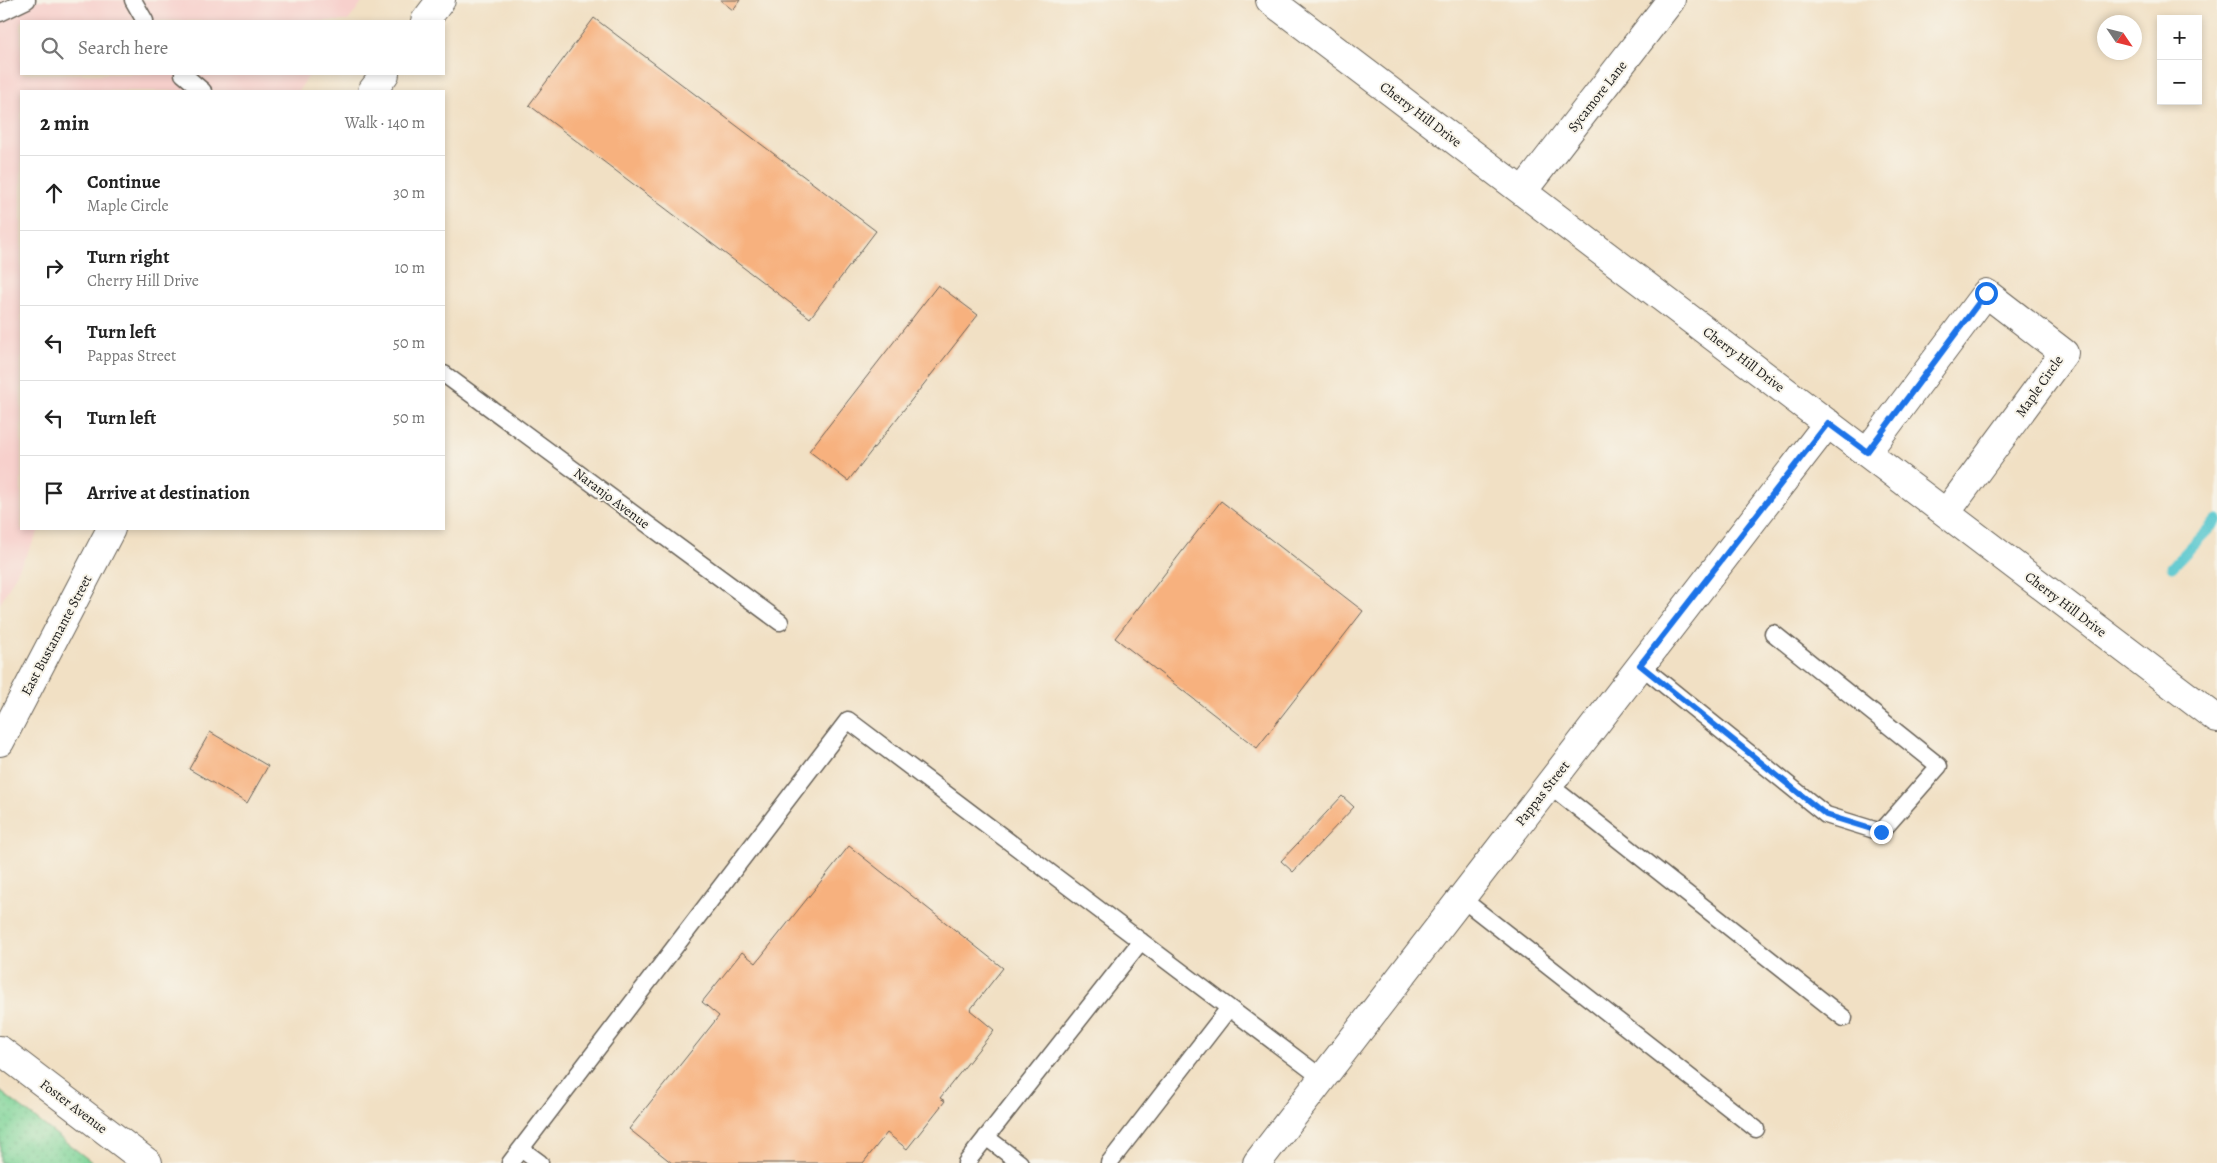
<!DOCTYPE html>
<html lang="en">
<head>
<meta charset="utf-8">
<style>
	body { margin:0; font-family:Alegreya,serif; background:#f6f6f6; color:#222 }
	.controls { position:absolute; right:15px; top:15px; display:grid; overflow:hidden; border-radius:0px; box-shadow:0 2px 8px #0003 }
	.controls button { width:45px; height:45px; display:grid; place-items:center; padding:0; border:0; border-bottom:1px solid #e0e0e0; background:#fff; color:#222; font:25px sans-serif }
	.compass { position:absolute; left:2097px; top:15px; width:45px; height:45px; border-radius:50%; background:#fff; box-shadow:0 2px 8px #0003; rotate:125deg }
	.stop { position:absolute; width:15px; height:15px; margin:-11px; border:4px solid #1a73e8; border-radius:50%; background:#fff }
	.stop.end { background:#1a73e8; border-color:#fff; box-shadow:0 1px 5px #0008 }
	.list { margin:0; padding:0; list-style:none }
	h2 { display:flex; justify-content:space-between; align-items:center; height:65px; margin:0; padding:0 20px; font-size:21px }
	h2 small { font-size:16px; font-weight:400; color:#767676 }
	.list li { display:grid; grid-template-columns:32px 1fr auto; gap:15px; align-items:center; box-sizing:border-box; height:75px; padding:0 20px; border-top:1px solid #e0e0e0 }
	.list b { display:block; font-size:19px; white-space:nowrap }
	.list p { margin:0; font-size:16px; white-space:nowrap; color:#767676 }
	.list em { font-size:16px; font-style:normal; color:#767676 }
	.icon { flex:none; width:28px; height:28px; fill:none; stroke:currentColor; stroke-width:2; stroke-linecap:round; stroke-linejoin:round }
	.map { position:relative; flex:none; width:2217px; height:1163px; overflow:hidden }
	.search { position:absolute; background:#fff; box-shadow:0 2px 8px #0003; left:20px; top:20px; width:425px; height:55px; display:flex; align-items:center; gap:12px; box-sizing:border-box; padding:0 18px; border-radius:0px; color:#767676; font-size:19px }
	.panel { position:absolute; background:#fff; box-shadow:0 2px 8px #0003; left:20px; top:90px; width:425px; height:440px; border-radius:0px }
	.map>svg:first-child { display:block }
	.built { fill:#f7d0cc }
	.grass { fill:url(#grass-dots); stroke:#4d785a }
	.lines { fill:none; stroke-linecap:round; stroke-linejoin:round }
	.stream { stroke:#5ac8cf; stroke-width:11 }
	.building { fill:#f7b17e }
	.lane-casing { stroke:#676157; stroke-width:19 }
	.street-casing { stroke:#676157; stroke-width:30 }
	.secondary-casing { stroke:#676157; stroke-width:30 }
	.lane { stroke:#fff; stroke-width:16 }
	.street { stroke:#fff; stroke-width:28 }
	.secondary { stroke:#fff; stroke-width:28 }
	.route { stroke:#1a73e8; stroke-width:6 }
	.labels { text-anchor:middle; stroke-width:4; stroke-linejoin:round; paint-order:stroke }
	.street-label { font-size:14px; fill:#1c1c1c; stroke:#f7f3e8 }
</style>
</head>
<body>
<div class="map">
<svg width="2217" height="1163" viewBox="0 0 2217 1163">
	<defs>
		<pattern id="grass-dots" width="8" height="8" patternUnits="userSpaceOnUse" patternTransform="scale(1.25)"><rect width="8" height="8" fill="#7ed498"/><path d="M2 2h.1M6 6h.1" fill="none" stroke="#6cb582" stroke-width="1.8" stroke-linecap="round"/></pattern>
	</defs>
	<rect width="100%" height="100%" fill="#f7f3e8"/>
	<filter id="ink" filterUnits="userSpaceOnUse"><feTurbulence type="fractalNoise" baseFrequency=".02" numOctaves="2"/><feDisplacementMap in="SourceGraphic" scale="10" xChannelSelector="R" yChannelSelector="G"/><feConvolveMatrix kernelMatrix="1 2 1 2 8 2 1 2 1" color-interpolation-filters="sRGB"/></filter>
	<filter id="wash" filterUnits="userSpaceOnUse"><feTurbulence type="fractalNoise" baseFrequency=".0096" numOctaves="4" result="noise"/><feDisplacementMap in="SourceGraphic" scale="20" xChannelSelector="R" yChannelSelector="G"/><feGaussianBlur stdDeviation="1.12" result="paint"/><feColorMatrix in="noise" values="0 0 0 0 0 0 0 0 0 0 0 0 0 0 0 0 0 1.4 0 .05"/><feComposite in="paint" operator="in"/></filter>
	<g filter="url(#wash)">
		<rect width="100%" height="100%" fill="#f1e0c4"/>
		<path class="built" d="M0,0H364L348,21H21V74H310L298,91H21V529H40L0,604Z"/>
		<path class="grass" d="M0,1091L93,1163H0Z"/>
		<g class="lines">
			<path class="stream" d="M2172,567L2217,520"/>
		</g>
		<g id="blocks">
			<path class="building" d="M720,0H740L733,10Z
				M594,18L876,231L810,318L529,105Z
				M938,285L978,315L848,481L809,451Z
				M1221,501L1363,611L1257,748L1115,638Z
				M210,732L268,766L247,803L189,769Z
				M1342,796L1354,807L1293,872L1281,861Z
				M849,846L1003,968L970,1010L994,1030L940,1098L945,1101L907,1149L887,1133L863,1163H672L629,1129L719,1016L702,1002L742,952L756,963Z"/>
		</g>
	</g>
	<g filter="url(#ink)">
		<use href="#blocks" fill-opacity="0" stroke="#676157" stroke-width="1"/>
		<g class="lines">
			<defs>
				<path id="lane" d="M133,0L145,21
					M0,13L27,0
					M183,74L203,91
					M444,374L780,622
					M1640,665L1826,815L1881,832L1939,766L1773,633
					M1548,784L1844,1018
					M1461,898L1756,1129
					M986,1137L1020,1163
					M521,1149L540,1163
					M510,1163L848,720L1322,1078
					M966,1163L1141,941
					M1109,1163L1229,1008"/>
				<path id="street" d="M1270,0L2217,719
					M1523,191L1671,0
					M1867,452L1986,293L2064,353L1946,513
					M0,1050L148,1163
					M1257,1163L1828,423"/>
				<path id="secondary" d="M425,21L441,0
					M372,91L385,74
					M0,742L111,529"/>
			</defs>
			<use href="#lane" class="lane-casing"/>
			<use href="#street" class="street-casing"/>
			<use href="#secondary" class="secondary-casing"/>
			<use href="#lane" class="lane"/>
			<use href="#street" class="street"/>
			<use href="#secondary" class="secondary"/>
		</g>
	</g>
	<g class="lines" filter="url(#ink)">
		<path class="route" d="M1881,832L1826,815L1640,665L1828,423L1867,452L1986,293"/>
	</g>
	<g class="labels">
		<g class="street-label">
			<text transform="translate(1597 96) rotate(-52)" y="5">Sycamore Lane</text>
			<text transform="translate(1421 114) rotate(37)" y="5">Cherry Hill Drive</text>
			<text transform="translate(1744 359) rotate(37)" y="5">Cherry Hill Drive</text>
			<text transform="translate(2039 386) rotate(-55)" y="5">Maple Circle</text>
			<text transform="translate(612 498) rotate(37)" y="5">Naranjo Avenue</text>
			<text transform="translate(2066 604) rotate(37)" y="5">Cherry Hill Drive</text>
			<text transform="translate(56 635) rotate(-62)" y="5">East Bustamante Street</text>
			<text transform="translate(1542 793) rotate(-52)" y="5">Pappas Street</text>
			<text transform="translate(74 1106) rotate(37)" y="5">Foster Avenue</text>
		</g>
	</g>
</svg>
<div class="controls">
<button>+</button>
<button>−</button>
</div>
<svg class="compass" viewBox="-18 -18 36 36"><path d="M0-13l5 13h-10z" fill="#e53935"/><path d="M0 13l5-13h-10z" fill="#767676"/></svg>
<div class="stop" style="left:1986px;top:293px"></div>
<div class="stop end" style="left:1881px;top:832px"></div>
<div class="search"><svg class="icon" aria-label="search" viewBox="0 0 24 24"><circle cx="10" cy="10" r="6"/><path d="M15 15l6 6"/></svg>Search here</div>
<section class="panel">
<h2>2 min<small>Walk · 140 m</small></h2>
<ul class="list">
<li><svg class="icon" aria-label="ahead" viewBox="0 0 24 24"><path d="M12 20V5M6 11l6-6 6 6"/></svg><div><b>Continue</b><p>Maple Circle</p></div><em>30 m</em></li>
<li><svg class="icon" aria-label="right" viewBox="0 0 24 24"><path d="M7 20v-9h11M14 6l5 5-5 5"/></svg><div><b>Turn right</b><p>Cherry Hill Drive</p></div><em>10 m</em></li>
<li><svg class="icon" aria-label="left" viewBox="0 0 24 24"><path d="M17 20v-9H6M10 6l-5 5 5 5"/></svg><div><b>Turn left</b><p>Pappas Street</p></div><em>50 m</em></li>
<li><svg class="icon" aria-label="left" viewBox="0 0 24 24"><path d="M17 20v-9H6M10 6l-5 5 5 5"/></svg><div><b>Turn left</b></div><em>50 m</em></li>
<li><svg class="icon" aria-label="arrive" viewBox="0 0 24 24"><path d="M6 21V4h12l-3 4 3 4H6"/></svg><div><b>Arrive at destination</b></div></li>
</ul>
</section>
</div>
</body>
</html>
